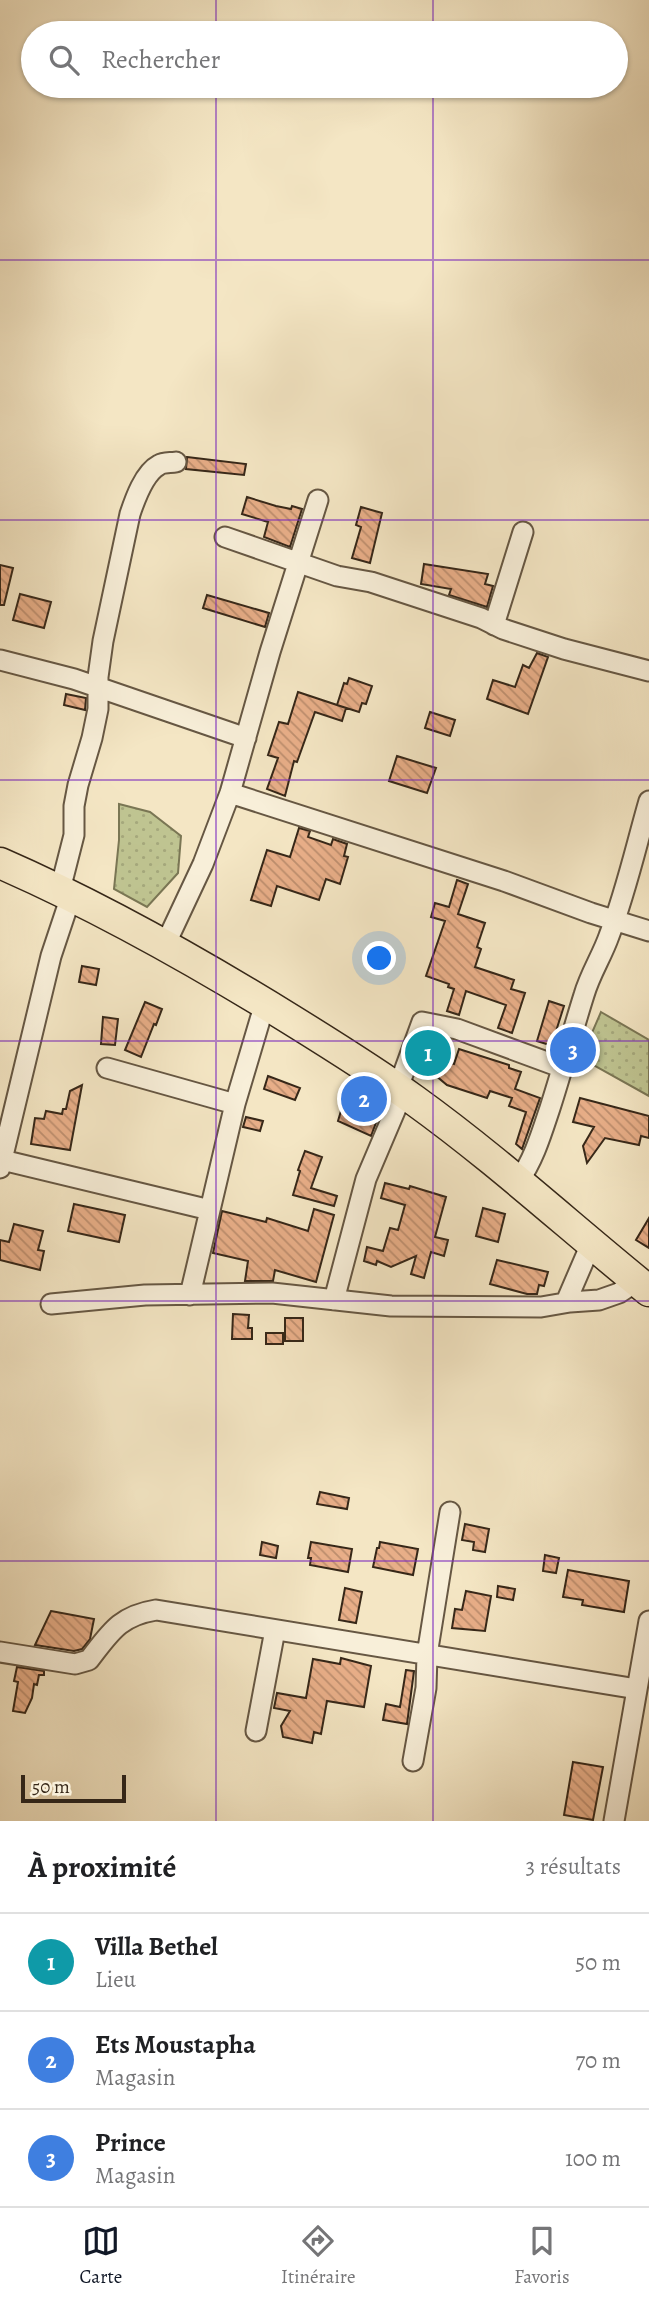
<!DOCTYPE html>
<html lang="fr">
<head>
<meta charset="utf-8">
<style>
	body { margin:0; font-family:Alegreya,serif; background:#f6f6f6; color:#202124 }
	.scale { position:absolute; left:21px; bottom:18px; width:105px; box-sizing:border-box; padding-left:7px; border:4px solid #362718; border-top:0; font-size:19px; line-height:24px; white-space:nowrap; color:#362718; -webkit-text-stroke:5px #f8efd9; paint-order:stroke }
	.you { position:absolute; left:380px; top:959px; width:24px; height:24px; margin:-18px; border:5px solid #fff; border-radius:50%; background:#1a73e8; box-shadow:0 0 0 10px #1a73e833 }
	.badge { display:grid; place-items:center; width:46px; height:46px; border-radius:50%; background:#111827; color:#fff; font-size:23px; font-weight:700 }
	.pin { position:absolute; translate:-50% -50%; border:4px solid #fff; box-shadow:0 2px 7px #0006 }
	.list { margin:0; padding:0; list-style:none }
	h2 { display:flex; justify-content:space-between; align-items:center; height:91px; margin:0; padding:0 28px; font-size:30px }
	h2 small { font-size:23px; font-weight:400; color:#757577 }
	.list li { display:grid; grid-template-columns:46px 1fr auto; gap:21px; align-items:center; box-sizing:border-box; height:98px; padding:0 28px; border-top:2px solid #e0e0e0 }
	.list b { display:block; font-size:26px; white-space:nowrap }
	.list p { margin:0; font-size:23px; white-space:nowrap; color:#757577 }
	.list em { font-size:23px; font-style:normal; color:#757577 }
	.icon { flex:none; width:38px; height:38px; fill:none; stroke:currentColor; stroke-width:2; stroke-linecap:round; stroke-linejoin:round }
	.map { position:relative; flex:none; width:649px; height:1821px; overflow:hidden }
	.search { position:absolute; background:#fff; box-shadow:0 2px 5px #0004; left:21px; right:21px; top:21px; height:77px; display:flex; align-items:center; gap:18px; box-sizing:border-box; padding:0 24px; border-radius:38px; color:#757577; font-size:26px }
	.sheet { height:385px; background:#fff }
	nav { display:flex; justify-content:space-around; align-items:center; box-sizing:border-box; height:98px; border-top:2px solid #e0e0e0; background:#fff; font-size:19px; color:#757577 }
	nav a { display:grid; justify-items:center; gap:4px }
	nav .on { color:#111827 }
	.map>svg:first-child { display:block }
	.grass { fill:url(#grass-dots); stroke:#7a7654; stroke-width:2 }
	.building { fill:url(#building-back-hatch); stroke:#362718; stroke-width:2 }
	.lines { fill:none; stroke-linecap:round; stroke-linejoin:round }
	.minor-casing { stroke:#665743; stroke-width:23 }
	.highway-casing { stroke:#362718; stroke-width:33 }
	.minor { stroke:#f8efd9; stroke-width:19 }
	.highway { stroke:#f4e6c4; stroke-width:30 }
	.grid { fill:none; stroke:#7b2cbf; stroke-width:2; stroke-opacity:0.55 }
</style>
</head>
<body>
<div class="map">
<svg width="649" height="1821" viewBox="0 0 649 1821">
	<defs>
		<pattern id="grass-dots" width="8" height="8" patternUnits="userSpaceOnUse" patternTransform="scale(1.75)"><rect width="8" height="8" fill="#bfc491"/><path d="M2 2h.1M6 6h.1" fill="none" stroke="#a5a87c" stroke-width="1.8" stroke-linecap="round"/></pattern>
		<pattern id="building-back-hatch" width="6" height="6" patternUnits="userSpaceOnUse" patternTransform="scale(1.75)"><rect width="6" height="6" fill="#e8ae88"/><path d="M-1 5l2 2M0 0l6 6M5-1l2 2" fill="none" stroke="#bd8e6e"/></pattern>
	</defs>
	<rect width="100%" height="100%" fill="#f4e6c4"/>
	<filter id="stains"><feTurbulence type="fractalNoise" baseFrequency=".00286" numOctaves="4"/><feColorMatrix values="0 0 0 0 .2 0 0 0 0 .09 0 0 0 0 .02 0 0 0 .5 -.17"/></filter>
	<radialGradient id="worn" r=".72"><stop offset=".6" stop-color="#630" stop-opacity="0"/><stop offset="1" stop-color="#630" stop-opacity=".3"/></radialGradient>
	<path class="grass" d="M119,804L150,812L181,836L178,873L147,907L114,889L119,840Z
		M601,1012L649,1040V1096L581,1058Z"/>
	<path class="building" d="M187,457L246,464L244,475L186,469Z
		M247,497L276,506L291,509L292,506L302,509L290,547L264,537L268,522L242,514Z
		M361,507L382,513L370,563L352,558L361,527L356,525Z
		M424,564L488,574L485,584L493,586L487,607L449,595L451,589L421,584Z
		M0,565L13,568L4,605H0Z
		M20,594L51,602L44,628L13,620Z
		M207,595L269,613L265,627L203,608Z
		M537,653L548,657L528,714L487,699L493,680L515,687L523,665L529,668Z
		M349,678L372,686L366,704L362,703L359,712L337,705L344,683L347,684Z
		M298,692L346,708L342,721L315,712L297,762L294,761L285,796L267,789L278,758L268,755L279,722L288,724Z
		M66,694L86,698L85,710L64,705Z
		M430,712L455,720L450,736L425,728Z
		M397,756L436,768L427,793L389,781Z
		M299,828L310,831L308,837L331,845L333,839L347,844L344,856L348,857L340,884L326,879L319,900L277,886L271,906L251,900L267,850L290,857Z
		M457,880L468,884L458,914L485,923L477,947L481,949L475,967L514,980L511,989L525,993L512,1033L498,1028L506,1005L466,991L459,1015L447,1011L454,989L448,987L449,984L426,976L445,921L431,917L435,903L449,907Z
		M82,966L99,969L96,985L79,982Z
		M549,1001L564,1006L557,1028L561,1029L556,1047L537,1041Z
		M145,1002L162,1009L156,1025L154,1024L141,1057L125,1050Z
		M103,1017L118,1019L115,1045L101,1044Z
		M430,1036L439,1039L434,1057L454,1064L459,1049L509,1065V1068L521,1072L515,1089L540,1098L522,1149L516,1144L526,1112L509,1106L512,1098L490,1091L487,1098L447,1085L429,1070L419,1067Z
		M268,1076L300,1088L295,1100L264,1089Z
		M82,1085L70,1150L31,1144L35,1118L44,1119L46,1111L62,1114L63,1109H66L70,1091Z
		M346,1094L380,1112L371,1136L338,1121Z
		M580,1098L649,1116V1138L641,1136L639,1145L605,1138L587,1163L583,1146L594,1127L573,1122Z
		M246,1117L263,1121L260,1131L243,1127Z
		M305,1151L322,1157L311,1188L337,1196L334,1206L293,1195L300,1171L298,1170Z
		M385,1183L409,1189L410,1186L446,1197L435,1237L448,1240L444,1256L431,1252L424,1278L411,1274L416,1256L391,1267L377,1261L376,1265L364,1261L367,1247L383,1251L390,1228L398,1230L405,1205L381,1198Z
		M74,1204L125,1215L119,1242L68,1231Z
		M483,1208L505,1214L498,1242L476,1236Z
		M314,1209L334,1215L316,1282L275,1270L273,1281H245L248,1261L213,1253L222,1211L266,1222L267,1218L308,1231Z
		M649,1218V1248L636,1240Z
		M14,1224L43,1231L38,1250L44,1251L40,1270L0,1260V1240L9,1242Z
		M497,1260L548,1272L544,1286L539,1285L537,1294H527L490,1284Z
		M233,1314L249,1315L248,1328H252V1339H232Z
		M285,1318H303V1341H285Z
		M266,1333H283V1344H266Z
		M320,1492L349,1498L347,1509L317,1504Z
		M465,1524L489,1529L485,1552L473,1550L474,1542L462,1540Z
		M262,1542L278,1546L276,1558L260,1555Z
		M311,1542L352,1549L348,1572L310,1565L311,1558H308Z
		M380,1542L418,1549L413,1575L373,1567L377,1548H379Z
		M545,1555L559,1558L556,1573L543,1571Z
		M568,1570L629,1581L624,1612L582,1605L583,1600L563,1597Z
		M498,1586L515,1589L513,1600L497,1597Z
		M345,1588L362,1592L356,1623L339,1620Z
		M466,1591L491,1596L485,1631L452,1628L455,1609L462,1610Z
		M51,1611L94,1619L90,1639L82,1649L74,1651L35,1645Z
		M341,1658L371,1666L364,1707L327,1701L321,1734L314,1732L312,1743L283,1737L281,1726L290,1711L274,1708L277,1693L306,1698L313,1659L340,1664Z
		M17,1667L44,1671V1675H39L37,1685L34,1684L32,1698L25,1713L13,1711L18,1682L14,1681Z
		M406,1670L414,1671L407,1724L383,1720L386,1704L400,1707Z
		M573,1762L603,1767L593,1820L564,1815Z"/>
	<g class="lines">
		<defs>
			<path id="minor" d="M225,537L337,576L371,582L481,618L503,629L564,649L649,671
				M494,625L523,532
				M0,660L74,679L246,738
				M230,793L504,881L591,913L649,931
				M60,890L74,835V806L78,785L92,738L98,709V677L103,641L130,514C135,499 144,473 159,465C164,462 170,463 176,462
				M165,945L203,864L230,793L270,652L318,500
				M107,1068L235,1104
				M398,1088L422,1022L457,1029L563,1068
				M2,1160L210,1210
				M0,1168L51,956L71,896
				M518,1182C534,1159 541,1135 550,1108C562,1071 572,1033 584,995C590,974 602,956 609,936C626,892 636,846 649,801
				M190,1295L235,1104L265,1003
				M334,1300L366,1179L403,1092
				M566,1302L591,1244
				M51,1304L145,1295L272,1293L391,1306L541,1307L570,1302L599,1300L619,1293L637,1281
				M0,1652L75,1664L89,1660C110,1633 119,1616 156,1610L637,1689
				M256,1731L275,1630
				M413,1761L426,1688L427,1655L450,1512
				M614,1821L649,1621"/>
			<path id="highway" d="M0,863C101,907 196,961 290,1019C332,1045 374,1071 414,1100C496,1159 571,1228 649,1291"/>
		</defs>
		<use href="#minor" class="minor-casing"/>
		<use href="#highway" class="highway-casing"/>
		<use href="#minor" class="minor"/>
		<use href="#highway" class="highway"/>
	</g>
	<path class="grid" d="M216,0V33M433,0V33M216,86V1821M433,86V1821M0,260H649M0,520H649M0,780H649M0,1041H649M0,1301H649M0,1561H649"/>
	<rect width="100%" height="100%" filter="url(#stains)"/>
	<rect width="100%" height="100%" fill="url(#worn)"/>
</svg>
<div class="scale">50 m</div>
<div class="you"></div>
<div class="pin badge" style="left:428px;top:1053px;background:#0f9aa8">1</div>
<div class="pin badge" style="left:364px;top:1099px;background:#3f7fe0">2</div>
<div class="pin badge" style="left:573px;top:1050px;background:#3f7fe0">3</div>
<div class="search"><svg class="icon" aria-label="search" viewBox="0 0 24 24"><circle cx="10" cy="10" r="6"/><path d="M15 15l6 6"/></svg>Rechercher</div>
</div>
<section class="sheet">
<h2>À proximité<small>3 résultats</small></h2>
<ul class="list">
<li><span class="badge" style="background:#0f9aa8">1</span><div><b>Villa Bethel</b><p>Lieu</p></div><em>50 m</em></li>
<li><span class="badge" style="background:#3f7fe0">2</span><div><b>Ets Moustapha</b><p>Magasin</p></div><em>70 m</em></li>
<li><span class="badge" style="background:#3f7fe0">3</span><div><b>Prince</b><p>Magasin</p></div><em>100 m</em></li>
</ul>
</section>
<nav>
<a class="on"><svg class="icon" aria-label="map" viewBox="0 0 24 24"><path d="M3 6l6-2 6 2 6-2v14l-6 2-6-2-6 2zM9 4v14M15 6v14"/></svg>Carte</a>
<a><svg class="icon" aria-label="directions" viewBox="0 0 24 24"><path d="M12 3l9 9-9 9-9-9zM9 14v-3h6M13 9l2 2-2 2"/></svg>Itinéraire</a>
<a><svg class="icon" aria-label="saved" viewBox="0 0 24 24"><path d="M7 4h10v16l-5-4-5 4z"/></svg>Favoris</a>
</nav>
</body>
</html>
